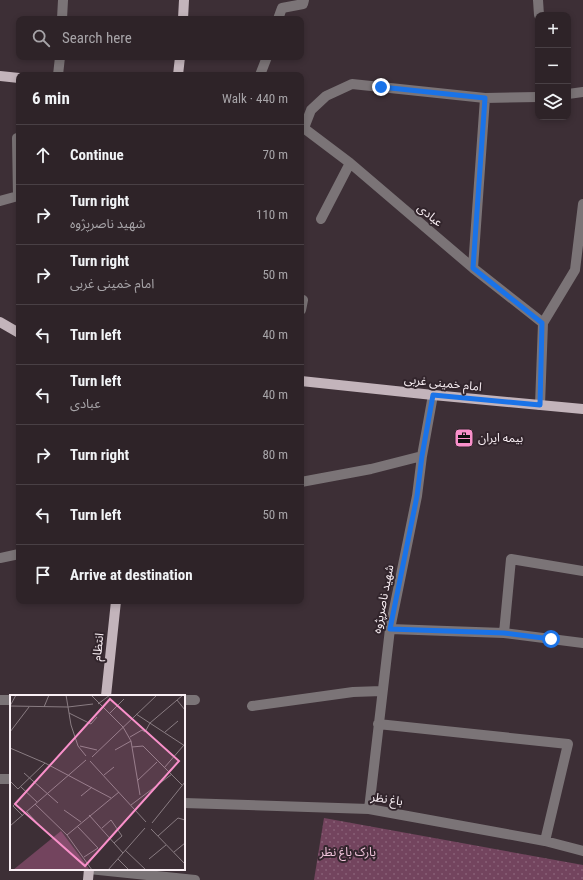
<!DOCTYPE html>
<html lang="en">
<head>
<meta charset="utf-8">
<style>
	body { margin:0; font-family:"Roboto Condensed","Noto Sans Arabic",sans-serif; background:#362b30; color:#f1f3f6 }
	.controls { position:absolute; right:12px; top:12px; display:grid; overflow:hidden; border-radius:8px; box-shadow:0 2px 6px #0003 }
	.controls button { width:36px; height:36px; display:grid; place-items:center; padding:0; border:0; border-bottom:1px solid #494045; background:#2e2328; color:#f1f3f6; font:20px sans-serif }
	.stop { position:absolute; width:12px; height:12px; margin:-9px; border:3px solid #1a73e8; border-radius:50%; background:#fff }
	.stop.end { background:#1a73e8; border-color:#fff; box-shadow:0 1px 4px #0008 }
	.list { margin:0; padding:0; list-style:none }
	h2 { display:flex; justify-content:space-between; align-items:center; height:52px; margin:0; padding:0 16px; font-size:17px }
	h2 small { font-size:13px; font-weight:400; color:#a7a4a8 }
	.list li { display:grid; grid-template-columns:26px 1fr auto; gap:12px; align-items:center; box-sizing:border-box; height:60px; padding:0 16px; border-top:1px solid #494045 }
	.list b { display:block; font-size:15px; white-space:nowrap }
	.list p { margin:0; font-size:13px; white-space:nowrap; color:#a7a4a8 }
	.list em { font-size:13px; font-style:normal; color:#a7a4a8 }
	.icon { flex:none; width:22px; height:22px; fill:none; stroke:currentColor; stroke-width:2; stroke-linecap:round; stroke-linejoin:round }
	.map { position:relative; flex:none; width:583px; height:880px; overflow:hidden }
	.search { position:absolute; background:#2e2328; box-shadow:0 2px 6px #0003; left:16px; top:16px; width:288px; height:44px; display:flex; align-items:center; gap:10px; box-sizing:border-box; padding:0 14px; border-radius:8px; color:#a7a4a8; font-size:15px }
	.panel { position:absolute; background:#2e2328; box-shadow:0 2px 6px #0003; left:16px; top:72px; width:288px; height:532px; border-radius:8px }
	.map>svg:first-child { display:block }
	.park { fill:url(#park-dots) }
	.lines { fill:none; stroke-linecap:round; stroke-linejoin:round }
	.minor { stroke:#7b7477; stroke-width:10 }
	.major { stroke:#c3b4bb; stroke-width:10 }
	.route { stroke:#1a73e8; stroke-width:5 }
	.labels { text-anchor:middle; stroke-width:4; stroke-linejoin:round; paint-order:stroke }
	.street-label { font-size:12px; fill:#faf0f5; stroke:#32252c }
	.poi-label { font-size:12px; fill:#faf0f5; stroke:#32252c; text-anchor:start }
	.park-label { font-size:12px; fill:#f3c5dd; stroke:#32252c }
	.inset-road { fill:none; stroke:#897c82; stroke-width:1 }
	.view { fill:#f990ca; fill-opacity:0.15; stroke:#f990ca; stroke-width:2 }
	.inset-edge { fill:none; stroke:#faf0f5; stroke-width:2 }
</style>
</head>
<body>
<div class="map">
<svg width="583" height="880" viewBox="0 0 583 880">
	<defs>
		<pattern id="park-dots" width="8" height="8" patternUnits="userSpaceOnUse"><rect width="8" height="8" fill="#73445e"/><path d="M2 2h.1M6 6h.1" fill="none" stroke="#885f76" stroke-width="1.8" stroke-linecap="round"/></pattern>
	</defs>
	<rect width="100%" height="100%" fill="#3d2f36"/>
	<path class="park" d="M324,818L583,865V880H314Z"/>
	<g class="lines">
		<path class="minor" d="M538,0L539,15
			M62,19L63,0
			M278,19L282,8L303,4L304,0
			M58,75L60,57
			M260,75L267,57
			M568,94L583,92
			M301,126L350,163L473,268L543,323
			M304,128L311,110L326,96L352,84L485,98L538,97
			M0,201L18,196L17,138
			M321,219L350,163
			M473,268L485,98
			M301,310L303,300
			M540,405L543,323L575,270L583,204
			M301,482L371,469L422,456
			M0,558L19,554
			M390,629L504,633L583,643
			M504,633L511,559L583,571
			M0,700H11
			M184,700H195
			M252,706L353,692L382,691
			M378,724L568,744L545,841
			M0,779H11
			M184,803L369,809L545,841L583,851
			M369,809L390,629L417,496L422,456L433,395
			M89,869L195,880"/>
		<path class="major" d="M183,19L184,0
			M178,75L180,57
			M0,76L19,78
			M0,322L19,333
			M301,381L433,395L583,409
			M106,696L116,601
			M88,880L89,869"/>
	</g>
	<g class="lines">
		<path class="route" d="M381,87L485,98L473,268L542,323L540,405L433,395L422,456L417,496L390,629L504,633L551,639"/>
	</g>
	<defs>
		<symbol id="office-square" viewBox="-11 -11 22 22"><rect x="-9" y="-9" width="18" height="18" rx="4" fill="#f990ca" stroke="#32252c"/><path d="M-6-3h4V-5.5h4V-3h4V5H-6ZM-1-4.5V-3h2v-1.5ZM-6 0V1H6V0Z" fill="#111"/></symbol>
	</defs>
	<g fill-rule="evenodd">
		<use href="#office-square" x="453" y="427" width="22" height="22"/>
	</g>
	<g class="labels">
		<g class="street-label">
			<text transform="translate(430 215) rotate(40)" y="4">عبادی</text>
			<text transform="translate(443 383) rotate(6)" y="4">امام خمینی غربی</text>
			<text transform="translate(383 599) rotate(-79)" y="4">شهید ناصرپژوه</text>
			<text transform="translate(98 647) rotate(-84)" y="4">انتظام</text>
			<text transform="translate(387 799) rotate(9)" y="4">باغ نظر</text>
		</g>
		<g class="poi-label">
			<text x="478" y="442">بیمه ایران</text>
		</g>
		<g class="park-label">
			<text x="348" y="856">پارک باغ نظر</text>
		</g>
	</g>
	<g transform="translate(10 695)">
		<rect width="175" height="175" fill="#3d2f36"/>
		<path d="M51,136L80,175H3Z" fill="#73445e"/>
		<path class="inset-road" d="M56,0L61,30L68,51L76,61M81,0L113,32M167,5L175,15M88,9L100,0M0,11L58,12L83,9M0,11L6,0M34,12L39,0M59,18L81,29L87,22M99,19L114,4M126,19L175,51M113,32L121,46L130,100M0,37L19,12M155,37L168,26M120,42L132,35L135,37L140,28L173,0M70,51L87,55M122,52L133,51L172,90M0,53L35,68L101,103M105,55L121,46M82,62L147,0M80,66L136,127M154,73L174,50M14,78L48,108M94,80L104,72M0,86L8,94L35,68M127,86L147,67M11,92L27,107M71,101L82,92M5,109L3,111L13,121M25,109L57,140L82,175M121,110L162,79M54,115L71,127M17,117L29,130M79,120L113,158M142,128L175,87M0,131L76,65M67,131L88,153L74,162M92,133L101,125L112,141L104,148M141,134L175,169M57,140L109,97M148,141L168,123L175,125M115,155L136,175M164,157L175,148M108,164L119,175M139,164L156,150M98,175L135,133"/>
		<path class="view" d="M100,4L169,66L75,171L5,109Z"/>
		<rect width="175" height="175" class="inset-edge"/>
	</g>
</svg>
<div class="controls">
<button>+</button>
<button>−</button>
<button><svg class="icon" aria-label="layers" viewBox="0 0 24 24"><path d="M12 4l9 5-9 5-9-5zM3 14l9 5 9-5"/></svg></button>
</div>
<div class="stop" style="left:551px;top:639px"></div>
<div class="stop end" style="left:381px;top:87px"></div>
<div class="search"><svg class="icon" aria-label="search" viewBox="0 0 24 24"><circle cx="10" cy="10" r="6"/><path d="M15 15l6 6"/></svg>Search here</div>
<section class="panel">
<h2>6 min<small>Walk · 440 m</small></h2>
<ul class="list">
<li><svg class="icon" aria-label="ahead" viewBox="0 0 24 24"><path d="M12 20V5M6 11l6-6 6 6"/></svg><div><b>Continue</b></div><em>70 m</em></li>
<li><svg class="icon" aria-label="right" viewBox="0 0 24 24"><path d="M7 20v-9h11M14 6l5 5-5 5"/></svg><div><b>Turn right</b><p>شهید ناصرپژوه</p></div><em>110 m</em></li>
<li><svg class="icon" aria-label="right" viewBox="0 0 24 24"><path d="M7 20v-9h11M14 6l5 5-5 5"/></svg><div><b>Turn right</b><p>امام خمینی غربی</p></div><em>50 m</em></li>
<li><svg class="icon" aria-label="left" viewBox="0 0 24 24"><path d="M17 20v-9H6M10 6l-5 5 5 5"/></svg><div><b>Turn left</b></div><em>40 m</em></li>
<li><svg class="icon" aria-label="left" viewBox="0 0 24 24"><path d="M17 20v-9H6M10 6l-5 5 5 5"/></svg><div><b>Turn left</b><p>عبادی</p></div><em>40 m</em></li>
<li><svg class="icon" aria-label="right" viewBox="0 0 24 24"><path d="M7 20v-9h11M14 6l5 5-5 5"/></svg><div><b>Turn right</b></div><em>80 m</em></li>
<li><svg class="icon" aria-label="left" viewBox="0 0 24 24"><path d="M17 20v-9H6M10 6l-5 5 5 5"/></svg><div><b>Turn left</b></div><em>50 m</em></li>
<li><svg class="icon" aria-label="arrive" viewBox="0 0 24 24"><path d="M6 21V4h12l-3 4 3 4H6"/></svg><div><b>Arrive at destination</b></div></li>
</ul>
</section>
</div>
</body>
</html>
